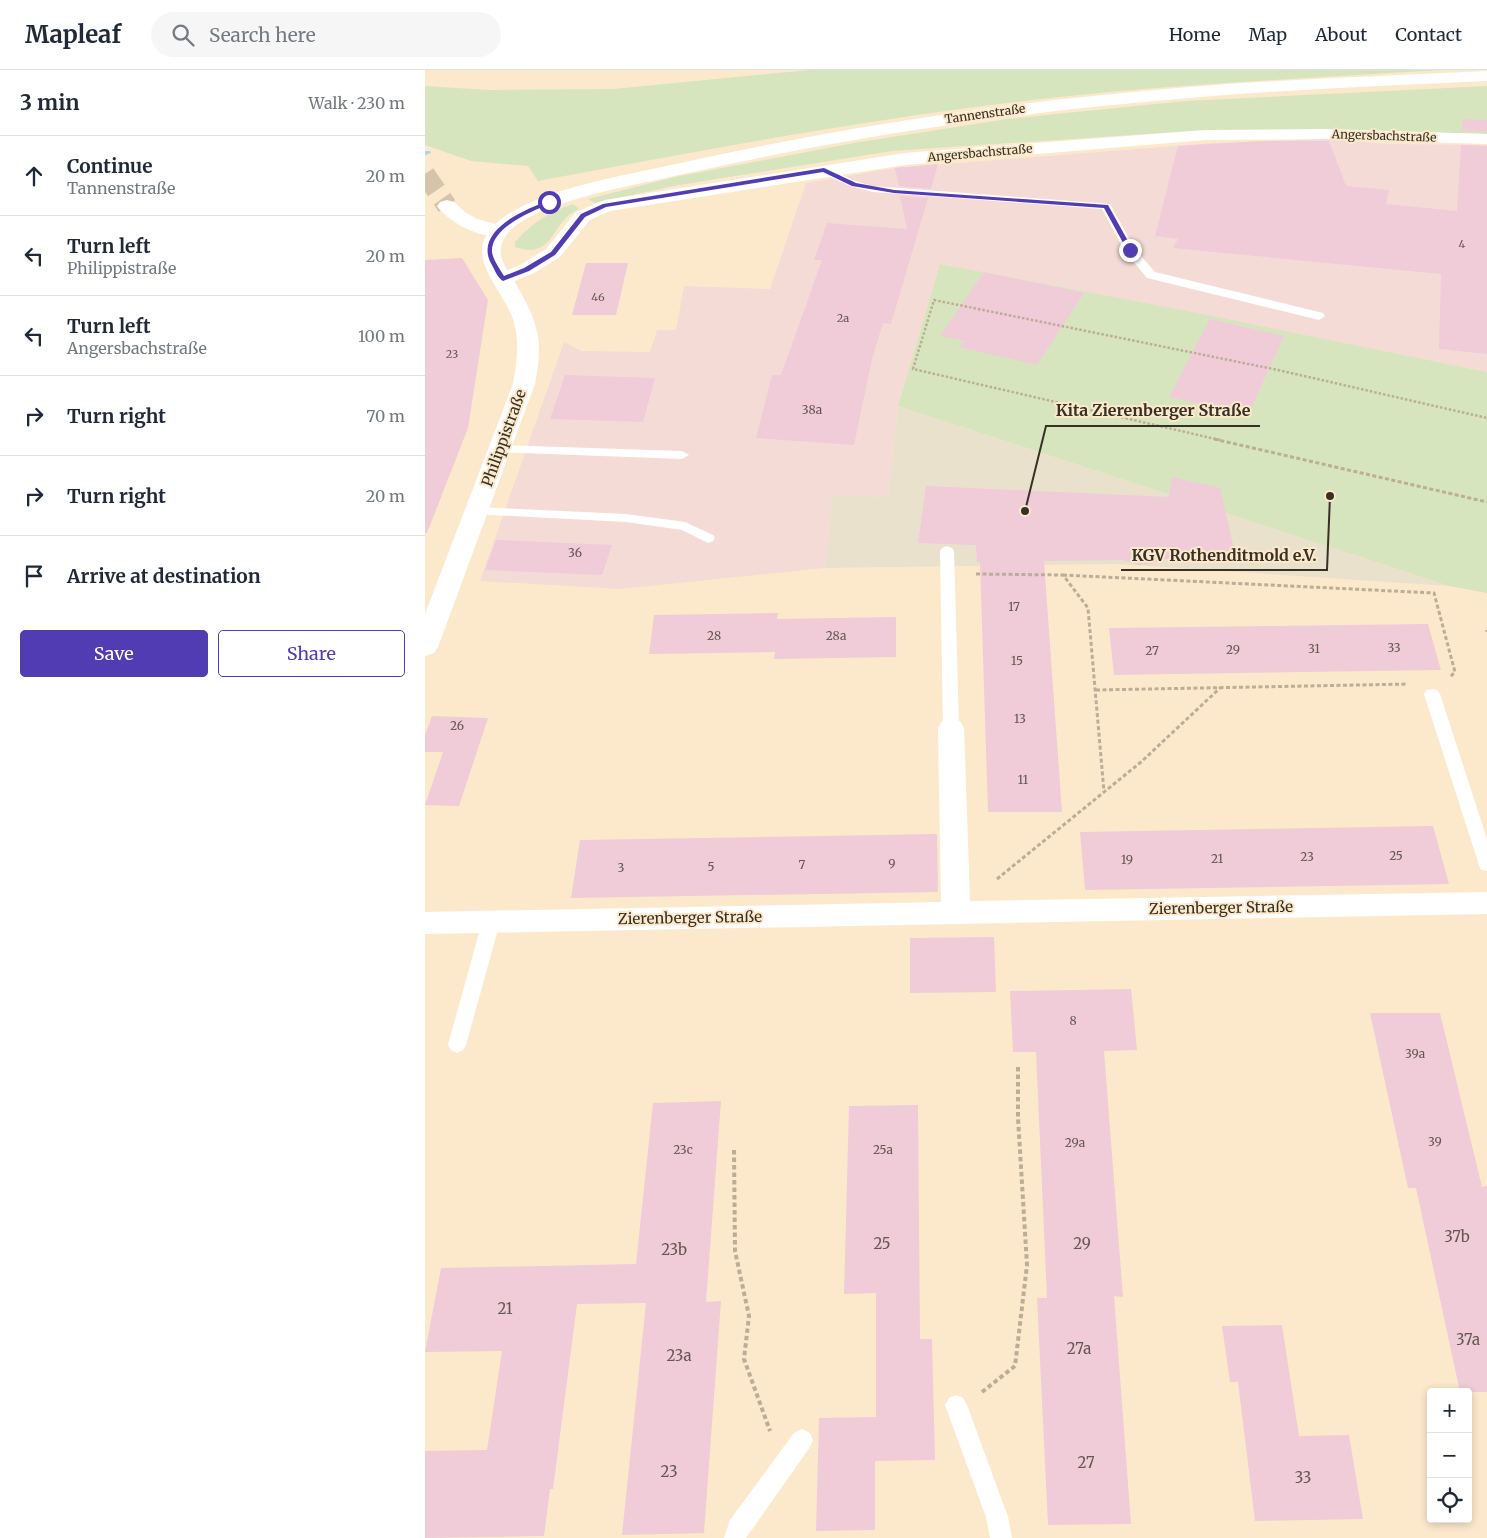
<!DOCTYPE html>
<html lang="en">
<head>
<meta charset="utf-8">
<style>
	body { margin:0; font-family:Merriweather,serif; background:#f6f6f7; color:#1f2937 }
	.controls { position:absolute; right:15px; bottom:15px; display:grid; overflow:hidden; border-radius:5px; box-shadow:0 2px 8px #0003 }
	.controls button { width:45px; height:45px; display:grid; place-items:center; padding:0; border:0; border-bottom:1px solid #e0e1e3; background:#fff; color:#1f2937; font:25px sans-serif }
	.stop { position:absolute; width:15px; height:15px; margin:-11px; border:4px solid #523cb4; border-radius:50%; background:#fff }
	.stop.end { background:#523cb4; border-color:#fff; box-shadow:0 1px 5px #0008 }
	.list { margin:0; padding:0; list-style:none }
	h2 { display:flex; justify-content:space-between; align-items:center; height:65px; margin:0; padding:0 20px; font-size:21px }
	h2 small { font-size:16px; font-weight:400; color:#747a83 }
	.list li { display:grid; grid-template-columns:32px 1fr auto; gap:15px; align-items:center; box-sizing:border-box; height:80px; padding:0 20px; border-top:1px solid #e0e1e3 }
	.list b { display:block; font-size:19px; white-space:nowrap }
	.list p { margin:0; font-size:16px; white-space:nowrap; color:#747a83 }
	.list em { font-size:16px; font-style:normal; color:#747a83 }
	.actions { display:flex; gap:10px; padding:15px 20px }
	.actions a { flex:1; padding:11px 0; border:1px solid #523cb4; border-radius:5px; text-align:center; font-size:18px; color:#523cb4 }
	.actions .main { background:#523cb4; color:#fff }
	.icon { flex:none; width:28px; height:28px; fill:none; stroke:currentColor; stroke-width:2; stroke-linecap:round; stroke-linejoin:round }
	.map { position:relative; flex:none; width:1062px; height:1468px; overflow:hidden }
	header { display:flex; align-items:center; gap:30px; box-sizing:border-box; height:70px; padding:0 25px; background:#fff; border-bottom:1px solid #e0e1e3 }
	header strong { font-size:24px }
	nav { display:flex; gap:28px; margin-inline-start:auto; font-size:18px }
	.search { width:350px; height:45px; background:#f6f6f7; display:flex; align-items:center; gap:12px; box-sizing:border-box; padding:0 18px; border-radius:28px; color:#747a83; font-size:19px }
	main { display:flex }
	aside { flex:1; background:#fff }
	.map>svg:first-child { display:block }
	.industrial { fill:#f5dbd6 }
	.education { fill:#eae1cc }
	.green { fill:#d7e5be }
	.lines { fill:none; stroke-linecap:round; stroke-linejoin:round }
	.stream { fill:#a5d7f2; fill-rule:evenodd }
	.building { fill:#efccd8 }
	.street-tunnel { stroke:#d5c4ab; stroke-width:20; stroke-dasharray:20 10; stroke-linecap:butt }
	.path-far2 { stroke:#bcad96; stroke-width:2.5; stroke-dasharray:2.5 2; stroke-linecap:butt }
	.path-far1 { stroke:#bcad96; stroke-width:3; stroke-dasharray:4 2.5; stroke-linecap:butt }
	.path { stroke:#bcad96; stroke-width:4; stroke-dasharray:4.5 3; stroke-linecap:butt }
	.lane { fill:#fff; fill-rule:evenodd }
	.street { fill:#fff; fill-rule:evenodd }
	.secondary { fill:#fff; fill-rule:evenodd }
	.route { fill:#523cb4 }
	.labels { text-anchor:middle; stroke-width:4; stroke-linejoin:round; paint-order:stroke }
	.far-number-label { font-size:11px; fill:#655752 }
	.far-street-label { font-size:12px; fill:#373025; stroke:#fce9cc }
	.number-label { font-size:12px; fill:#655752 }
	.street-label { font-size:15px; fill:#373025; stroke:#fce9cc }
	.near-number-label { font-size:15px; fill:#655752 }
	.leader { fill:none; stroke:#373025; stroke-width:2 }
	.callout-dot { fill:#373025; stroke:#fce9cc; stroke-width:2 }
	.callout-label { font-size:16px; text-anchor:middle; font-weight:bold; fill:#373025; stroke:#fce9cc; stroke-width:4; stroke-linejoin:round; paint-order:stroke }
</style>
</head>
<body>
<header>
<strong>Mapleaf</strong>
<div class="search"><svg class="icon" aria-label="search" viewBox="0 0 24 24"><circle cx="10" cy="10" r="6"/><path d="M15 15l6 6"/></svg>Search here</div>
<nav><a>Home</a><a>Map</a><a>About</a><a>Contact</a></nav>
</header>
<main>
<aside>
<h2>3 min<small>Walk · 230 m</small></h2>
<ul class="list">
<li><svg class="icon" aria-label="ahead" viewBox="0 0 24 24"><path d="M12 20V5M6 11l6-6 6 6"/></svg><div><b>Continue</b><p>Tannenstraße</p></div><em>20 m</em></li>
<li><svg class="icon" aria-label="left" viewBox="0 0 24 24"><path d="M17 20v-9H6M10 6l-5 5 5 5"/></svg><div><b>Turn left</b><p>Philippistraße</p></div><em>20 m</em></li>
<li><svg class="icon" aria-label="left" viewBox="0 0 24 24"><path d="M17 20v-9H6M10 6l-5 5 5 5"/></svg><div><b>Turn left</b><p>Angersbachstraße</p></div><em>100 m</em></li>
<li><svg class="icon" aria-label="right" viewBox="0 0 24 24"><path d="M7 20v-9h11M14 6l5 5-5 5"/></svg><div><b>Turn right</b></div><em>70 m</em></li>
<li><svg class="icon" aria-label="right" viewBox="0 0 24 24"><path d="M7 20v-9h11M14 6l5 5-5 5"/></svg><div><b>Turn right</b></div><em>20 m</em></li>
<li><svg class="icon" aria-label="arrive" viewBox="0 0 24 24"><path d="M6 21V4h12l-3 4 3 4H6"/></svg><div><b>Arrive at destination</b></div></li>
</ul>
<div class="actions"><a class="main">Save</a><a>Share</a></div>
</aside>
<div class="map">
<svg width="1062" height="1468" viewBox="0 0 1062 1468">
	<rect width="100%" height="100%" fill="#fce9cc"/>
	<path class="industrial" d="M903,69L962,74L1062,75V302L515,194L473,336L463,427L407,426L400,498L195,519L55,511L139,272L157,281L225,282L232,260H251L259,216L345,219L381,113L470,98L788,73Z"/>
	<path class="education" d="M473,336L1024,516L691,494L400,498L407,425L463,427Z"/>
	<path class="green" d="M384,0H1017C872,9 727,15 583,33C425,52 269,82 113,111L103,96L46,91L0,75V16L65,20L188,19Z
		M1062,16V64L899,60H782L467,81L254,115L169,133L163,129L250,107L429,73L582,49L761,31Z
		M148,134L154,139C125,151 130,191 90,177V172C109,151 123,143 148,134Z
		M515,194L752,239L1062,302V523L1024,516L473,336Z"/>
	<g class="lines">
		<path class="stream" d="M0,81H5L6,83L0,85Z"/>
	</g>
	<path class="building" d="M1038,49L1062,50V62L1037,61Z
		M836,71H904L921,116L964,120L961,134L1032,141L1036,75L1062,76V284L1014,279L1016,204L748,178L753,169L730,166L753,76Z
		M513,94L506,119L474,116L470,98Z
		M475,126L503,128L466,254L458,253L447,289L429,375L331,368L347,305H356L397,190H389L402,153L482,159Z
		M37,188L63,230L43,358L2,463H0V190Z
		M161,193H203L191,245H147Z
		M559,202L659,223L612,295L534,277L540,271L515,266Z
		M785,249L859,266L823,345L744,327Z
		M140,305L230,308L218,352L125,349Z
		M747,407L795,418L811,488L740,489L726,494L714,495L698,490L619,491L637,742H563L555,492H552L551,475L493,473L501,416L744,427Z
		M71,470L187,475L177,505L60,500Z
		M353,543L352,549L471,547V587L349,589L350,582L224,584L229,545Z
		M1003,554L1016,600L689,605L684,558Z
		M7,646L63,648L34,736L0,735L18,682H0V665Z
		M1008,756L1024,814L660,820L655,762Z
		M512,764L513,822L146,828L155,770Z
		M569,867L571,922L485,923V868Z
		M706,919L712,980L679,981L698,1227L689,1226L706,1454L623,1455L612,1228H622L611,982H588L585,921Z
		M945,943H1015L1057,1117L1062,1116V1322H1035L991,1118H983Z
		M296,1031L281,1232L296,1231L279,1463L197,1465L221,1233L152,1234L128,1419H125L119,1466L0,1468V1381L62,1380L77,1281L0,1282L16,1198L211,1194L228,1033Z
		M493,1035L495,1269H507L510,1390L450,1391V1460L391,1461L394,1348L451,1347V1223L419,1224L424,1036Z
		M857,1255L874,1366L924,1365L938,1449L830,1451L813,1312H805L797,1256Z"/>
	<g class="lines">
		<path class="street-tunnel" d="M0,104L22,136"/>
		<path class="path-far2" d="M795,370L488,299L509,230L853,300L1062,348"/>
		<path class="path-far1" d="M789,369L1062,432
			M551,504L638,505L663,538L679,722
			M638,505L1009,523L1030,602L1025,607
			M1062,560V562
			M671,620L983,614
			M572,809L716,692L795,618"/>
		<path class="path" d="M309,1080L310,1181L324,1246L319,1289L345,1361
			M557,1322L590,1296L602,1195L593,1048V996"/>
		<path class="lane" d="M399,97L433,112L448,116L685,134L710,179L730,202L898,243L900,246L894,250L722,208L699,180L677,139L448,122L425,116L395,102L393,100L395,98Z
			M76,375L257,381L264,385L257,389L71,382L69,379Z
			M52,437L201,444L260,452L288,465L290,468L288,471L283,473L257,460L201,452L47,444L45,441L47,438Z
			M522,476L527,478L529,481L534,658L532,662L526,664L520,662L518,658L515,481L517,478Z
			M1007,619L1012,620L1015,624L1062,769V801L1056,800L1054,795L999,624L1002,620Z
			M66,845L72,847L75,852L41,975L38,980L32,983L26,980L23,975L57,852L60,847Z
			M531,1325L538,1328L542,1335L583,1447L587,1468H565L561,1447L520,1335L524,1328Z
			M377,1359L385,1363L388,1370L385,1377L321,1468H299L305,1450L369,1363Z"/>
		<path class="street" d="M901,59L1062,64V74L901,69L781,70L480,95L185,141L165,150L135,187L109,203L85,213L78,215L71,213L68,209L71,205L95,195L121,179L151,142L180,130L480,83L781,60Z
			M22,130L29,132L40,142L52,149L81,157L84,161L81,165C59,171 25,154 12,136L15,132Z
			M526,649L535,651L539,658L545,831L1062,822V844L0,864V842L516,832L513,658L517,651Z"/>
		<path class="secondary" d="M1062,1V11C963,16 864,19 765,28C587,42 410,69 236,109C199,117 100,135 80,167C76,173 74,182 77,189C79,196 84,203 88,209C98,226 108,243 112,262C116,279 113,297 110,314L13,577L9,583L0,586V544L88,314C92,292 95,271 88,249C79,223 44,190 62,164C88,124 191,107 237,97C410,58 587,31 765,17C864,9 963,6 1062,1Z"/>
	</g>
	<path class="route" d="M399,98L431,113L469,120L683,135L708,180L705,181L702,180L679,138L469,123L427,116L398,102L181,137L160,147L130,185L104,201L78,211C73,208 70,201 67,195C47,162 99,139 124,131L126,134C108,140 65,158 67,182C68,190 75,199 79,206L99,198L126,182L156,144L178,134Z"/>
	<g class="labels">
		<g class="far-number-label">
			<text x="1037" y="178">4</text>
			<text x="173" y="231">46</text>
			<text x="418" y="252">2a</text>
			<text x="27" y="288">23</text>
		</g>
		<g class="far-street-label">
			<text transform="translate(560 44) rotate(-8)" y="4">Tannenstraße</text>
			<text transform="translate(959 66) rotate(2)" y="4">Angersbachstraße</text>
			<text transform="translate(555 83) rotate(-5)" y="4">Angersbachstraße</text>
		</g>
		<g class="number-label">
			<text x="387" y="344">38a</text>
			<text x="150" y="487">36</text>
			<text x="589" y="541">17</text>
			<text x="289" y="570">28</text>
			<text x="411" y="570">28a</text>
			<text x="969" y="582">33</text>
			<text x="889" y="583">31</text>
			<text x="808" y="584">29</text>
			<text x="727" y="585">27</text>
			<text x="592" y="595">15</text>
			<text x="595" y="653">13</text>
			<text x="32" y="660">26</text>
			<text x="598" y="714">11</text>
			<text x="971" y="790">25</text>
			<text x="882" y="791">23</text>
			<text x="792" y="793">21</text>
			<text x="702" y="794">19</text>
			<text x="467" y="798">9</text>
			<text x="377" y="799">7</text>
			<text x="286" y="801">5</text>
			<text x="196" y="802">3</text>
			<text x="648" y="955">8</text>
			<text x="990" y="988">39a</text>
			<text x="1010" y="1076">39</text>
			<text x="650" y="1077">29a</text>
			<text x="258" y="1084">23c</text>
			<text x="458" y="1084">25a</text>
		</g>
		<g class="street-label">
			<text transform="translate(79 368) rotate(-70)" y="5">Philippistraße</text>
			<text transform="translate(796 838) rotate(-1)" y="5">Zierenberger Straße</text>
			<text transform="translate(265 848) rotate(-1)" y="5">Zierenberger Straße</text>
		</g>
		<g class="near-number-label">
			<text x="1032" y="1172">37b</text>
			<text x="457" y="1179">25</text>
			<text x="657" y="1179">29</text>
			<text x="249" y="1185">23b</text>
			<text x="80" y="1244">21</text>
			<text x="1043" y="1275">37a</text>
			<text x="654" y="1284">27a</text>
			<text x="254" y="1291">23a</text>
			<text x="661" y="1398">27</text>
			<text x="244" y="1407">23</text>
			<text x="878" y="1413">33</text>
		</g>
	</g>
	<path class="leader" d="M600 441L621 356H835M905 426L902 500H696"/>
	<g class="callout-dot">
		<circle cx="600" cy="441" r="5"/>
		<circle cx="905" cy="426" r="5"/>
	</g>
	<g class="callout-label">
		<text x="728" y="346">Kita Zierenberger Straße</text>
		<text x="799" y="491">KGV Rothenditmold e.V.</text>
	</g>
</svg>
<div class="controls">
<button>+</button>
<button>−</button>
<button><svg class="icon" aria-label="locate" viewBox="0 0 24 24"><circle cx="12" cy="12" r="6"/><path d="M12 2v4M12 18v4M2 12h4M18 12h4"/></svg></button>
</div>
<div class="stop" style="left:124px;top:132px"></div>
<div class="stop end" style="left:705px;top:180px"></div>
</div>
</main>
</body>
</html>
